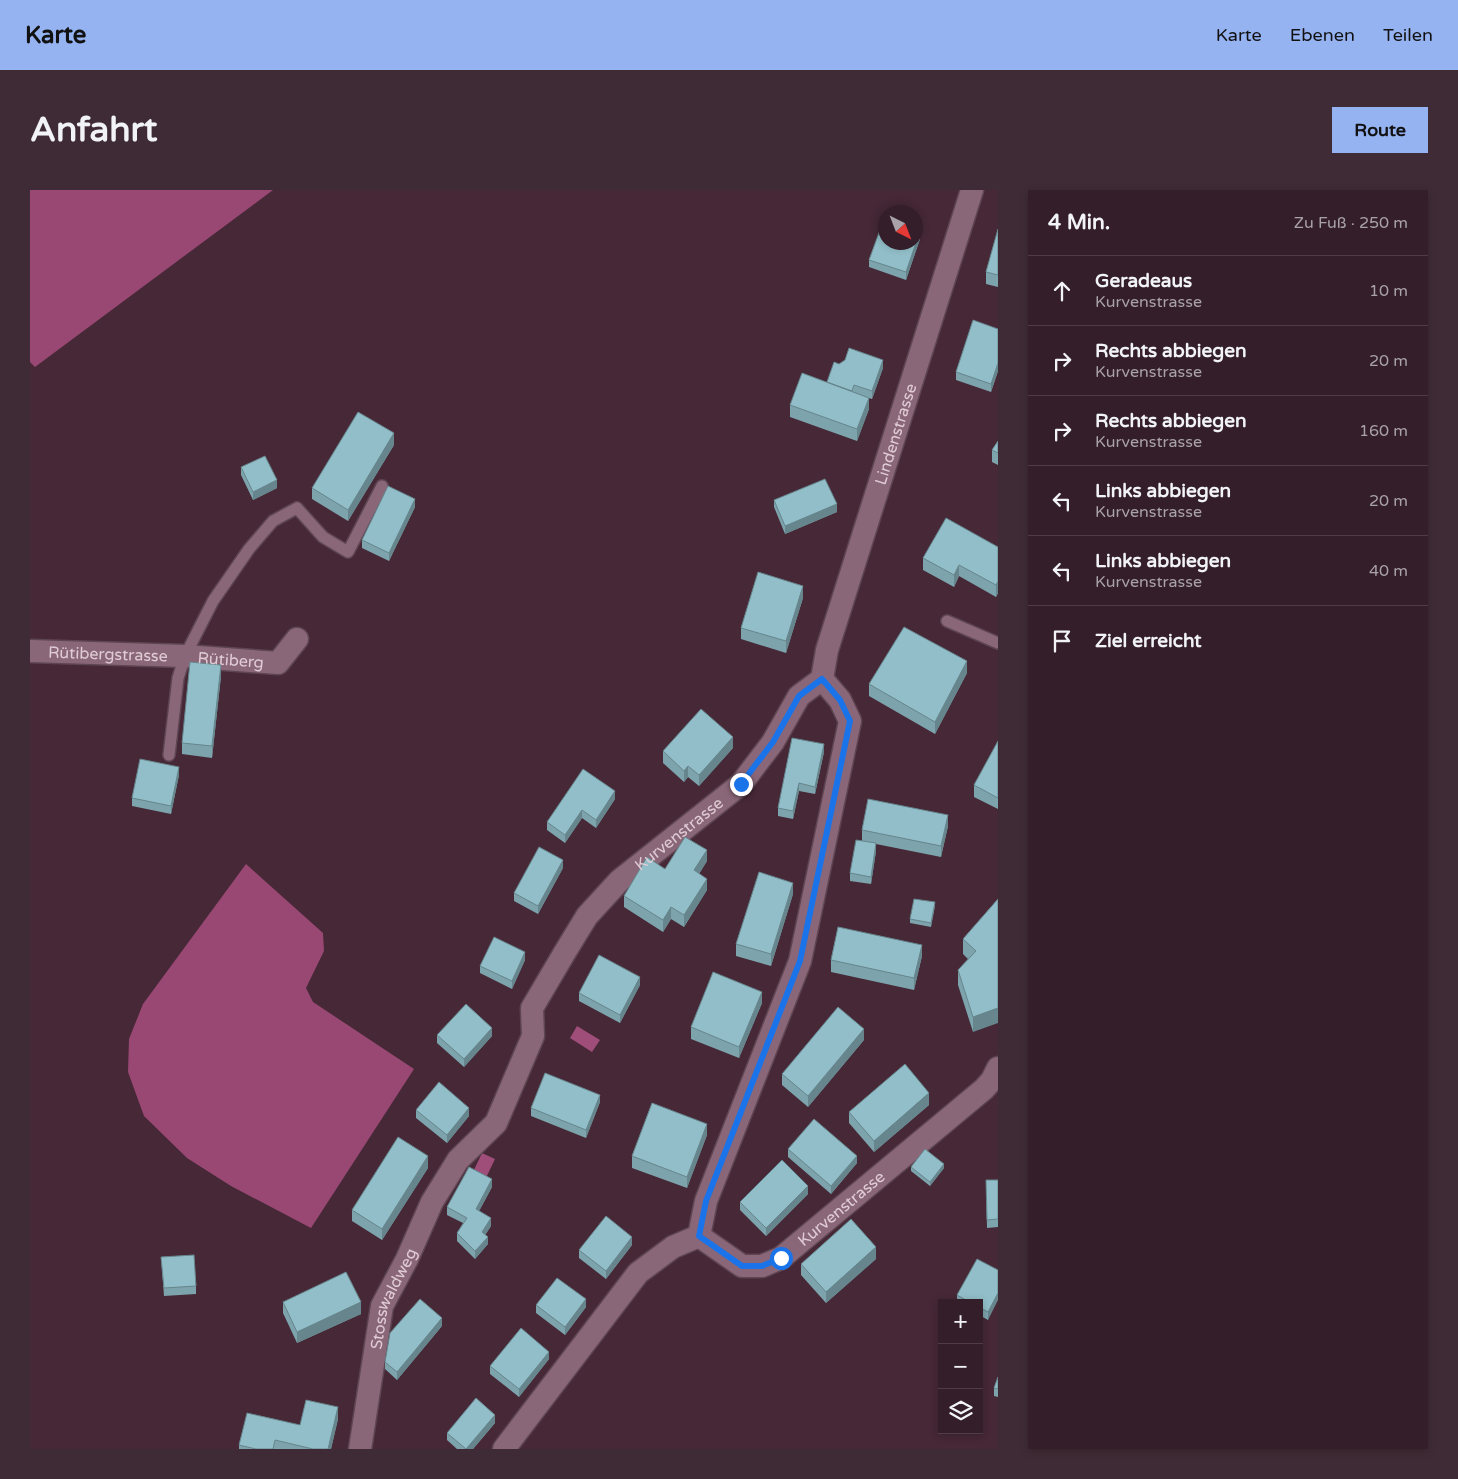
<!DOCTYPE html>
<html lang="de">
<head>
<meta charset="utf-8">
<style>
	body { margin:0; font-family:"Varela Round",sans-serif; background:#3f2b35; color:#f1f3f6 }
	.controls { position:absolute; right:15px; bottom:15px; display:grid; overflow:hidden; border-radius:0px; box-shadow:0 2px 8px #0003 }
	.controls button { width:45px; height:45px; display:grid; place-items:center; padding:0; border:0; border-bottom:1px solid #4e3c46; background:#341e29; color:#f1f3f6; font:25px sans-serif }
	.compass { position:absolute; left:848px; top:15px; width:45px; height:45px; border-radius:50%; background:#341e29; box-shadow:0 2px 8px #0003; rotate:138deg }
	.stop { position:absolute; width:15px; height:15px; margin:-11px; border:4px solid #1a73e8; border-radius:50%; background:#fff }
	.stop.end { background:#1a73e8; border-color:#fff; box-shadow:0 1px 5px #0008 }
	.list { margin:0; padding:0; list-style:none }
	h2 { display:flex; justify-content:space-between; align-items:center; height:65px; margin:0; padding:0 20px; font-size:21px }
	h2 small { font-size:16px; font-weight:400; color:#a9a2a8 }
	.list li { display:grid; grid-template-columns:32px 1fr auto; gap:15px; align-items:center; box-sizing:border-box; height:70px; padding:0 20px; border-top:1px solid #4e3c46 }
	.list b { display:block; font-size:19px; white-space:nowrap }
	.list p { margin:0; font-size:16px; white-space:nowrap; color:#a9a2a8 }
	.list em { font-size:16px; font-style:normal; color:#a9a2a8 }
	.icon { flex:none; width:28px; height:28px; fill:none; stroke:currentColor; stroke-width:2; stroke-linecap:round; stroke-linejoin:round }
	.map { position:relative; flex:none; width:968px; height:1259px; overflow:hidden; border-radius:0px }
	header { display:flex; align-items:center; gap:30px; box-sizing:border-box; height:70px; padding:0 25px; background:#95b2f1; color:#111 }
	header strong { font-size:24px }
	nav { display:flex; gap:28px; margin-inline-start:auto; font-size:18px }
	.intro { display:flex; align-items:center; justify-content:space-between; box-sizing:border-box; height:120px; padding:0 30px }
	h1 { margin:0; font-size:35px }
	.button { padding:12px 22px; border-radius:0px; background:#95b2f1; color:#111; font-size:18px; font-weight:700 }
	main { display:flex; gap:30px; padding:0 30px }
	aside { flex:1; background:#341e29; border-radius:0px; box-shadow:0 2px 8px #0003 }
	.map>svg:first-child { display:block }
	.forest { fill:#994874 }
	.water { fill:#9f4d79 }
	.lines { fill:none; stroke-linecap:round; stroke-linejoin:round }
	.lane-casing { stroke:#5e4552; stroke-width:14 }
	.street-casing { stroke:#5e4552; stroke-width:25 }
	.lane { stroke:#8a6778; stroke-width:11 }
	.street { stroke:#8a6778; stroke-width:22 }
	.wall { fill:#7da3ac }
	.shaded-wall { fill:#66858c }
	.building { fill:#91bec8; stroke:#66858c }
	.route { stroke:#1a73e8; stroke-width:6 }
	.labels { text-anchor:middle; stroke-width:5; stroke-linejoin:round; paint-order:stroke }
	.street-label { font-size:16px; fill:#e0ccd5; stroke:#3b1f2d }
</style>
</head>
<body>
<header>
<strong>Karte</strong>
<nav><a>Karte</a><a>Ebenen</a><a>Teilen</a></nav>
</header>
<div class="intro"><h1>Anfahrt</h1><a class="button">Route</a></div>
<main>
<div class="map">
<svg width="968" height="1259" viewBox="0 0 968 1259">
	<rect width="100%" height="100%" fill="#462837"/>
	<path class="forest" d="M0,0H243L5,177L0,172Z
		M216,674L293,743L294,761L276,798L283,812L384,879L281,1038L201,996L157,968L114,926L98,882L99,849L113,814Z"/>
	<path class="water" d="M547,836L570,850L562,862L540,848Z
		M452,963L465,969L455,990L442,984Z"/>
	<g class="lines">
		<defs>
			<path id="lane" d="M917,431L968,453
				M139,565L148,488L155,466L183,411L219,359L243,331L267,318L293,347L318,362L352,296"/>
			<g id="street">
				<path id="s1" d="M0,461L155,466L248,473L267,449"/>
				<path id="s2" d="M792,489L797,460L942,0"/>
				<path d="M669,1046L676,1011L770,771L820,531L810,510L792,489"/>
				<path id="s3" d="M669,1046L712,1076H732L751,1068L954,899L962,890L968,878"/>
				<path id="s4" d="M330,1259L352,1116L377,1069L402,1012L428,970L466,933L503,846L502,818L535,762L557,726L590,690L711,594L743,552L769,506L792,489"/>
				<path d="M474,1259L608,1083L643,1057L669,1046"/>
			</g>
		</defs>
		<use href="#lane" class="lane-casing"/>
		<use href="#street" class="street-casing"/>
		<use href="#lane" class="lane"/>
		<use href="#street" class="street"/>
	</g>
	<path class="wall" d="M968,39V97L956,94V82Z
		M890,49L876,90L839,77V70Z
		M968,139V181L961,202L926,190V182Z
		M809,174L853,178L842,209L839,208V219L827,251L760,227V215L797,192Z
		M968,251V275L962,272V260Z
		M364,255L318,331L282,309V298Z
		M211,277L247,298L223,310L211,285Z
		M744,310L807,322L755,344L744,317Z
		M385,317L359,371L332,358V350Z
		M968,357V403L966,407L929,386L924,397L893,380V368Z
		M773,408L756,463L711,449V438Z
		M937,483L905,544L839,506V494Z
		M191,486L182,568L152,564V553Z
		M968,551V619L944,607V595Z
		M703,558L669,596L658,587L654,592L633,573V561Z
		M794,562L785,604L769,601L763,629L748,626V618Z
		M149,585L141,624L102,616V608Z
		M585,609L566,638L552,628L535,653L517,640V632Z
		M918,636L911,667L846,654V661L841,694L820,691V683L832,651V640Z
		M677,671L669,684L677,700L654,737L641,729L633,742L594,717V706L635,679Z
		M533,678L508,724L484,711V703Z
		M763,704L741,776L706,766V754Z
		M968,709L943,842L928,795V780L938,769L933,764V749Z
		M905,716L901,737L880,733V729Z
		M892,766L884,800L801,782V770Z
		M495,770L482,799L450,783V776Z
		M610,795L590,833L549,811V803Z
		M732,813L709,868L661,849V837Z
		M407,845L462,846L434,877L407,853Z
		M834,850L778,917L752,895V884Z
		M570,912L556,948L501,926V918Z
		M899,915L844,962L819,933V922Z
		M386,920L439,926L417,953L386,928Z
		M677,945L657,998L602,978V966Z
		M758,959L827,973L801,1004L758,967Z
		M881,977L914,978L900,996L881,981Z
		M398,978L352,1050L322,1031V1020Z
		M956,990H968V1037L957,1038Z
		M462,997L449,1021L461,1036L455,1045L458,1054L445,1069L427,1051V1043L433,1033L417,1025V1017Z
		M778,1004L736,1046L710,1020V1012Z
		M602,1055L576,1089L549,1068V1060Z
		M131,1067L166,1096V1104L134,1106Z
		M846,1069L796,1113L771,1085V1074Z
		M968,1080L958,1130L949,1125V1113H927V1105Z
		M253,1112L331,1124L267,1153L253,1123Z
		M506,1115L556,1117L535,1145L506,1123Z
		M412,1136L367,1190L355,1179V1172Z
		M519,1169L489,1207L460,1184V1176Z
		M968,1187V1207L964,1206V1198Z
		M308,1229L301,1259H209V1255L270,1235Z
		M465,1233L443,1259H427L417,1250V1243Z"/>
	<path class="shaded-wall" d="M890,41V49L876,90V82Z
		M853,170V178L842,209V201Z
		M968,173V181L961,202V194Z
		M839,208V219L827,251V239Z
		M364,243V255L318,331V320Z
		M247,290V298L223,310V302Z
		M385,309V317L359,371V363Z
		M807,314V322L755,344V336Z
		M929,375V386L924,397V385Z
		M968,391V403L966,407V395Z
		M773,396V408L756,463V451Z
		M937,471V483L905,544V532Z
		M191,475V486L182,568V556Z
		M703,547V558L669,596V585Z
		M794,554V562L785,604V597Z
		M658,576V587L654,592V581Z
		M149,577V585L141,624V616Z
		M769,593V601L763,629V621Z
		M585,601V609L566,638V630Z
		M552,620V628L535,653V645Z
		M918,625V636L911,667V656Z
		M846,653V661L841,694V687Z
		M677,660V671L664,692V680Z
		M533,670V678L508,724V716Z
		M677,689V700L654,737V725Z
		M763,693V704L741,776V764Z
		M641,717V729L633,742V730Z
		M892,755V766L884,800V788Z
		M495,762V770L482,799V791Z
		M610,787V795L590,833V825Z
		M732,802V813L709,868V857Z
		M968,818V833L943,842V827Z
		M462,838V846L434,877V869Z
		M834,839V850L778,917V906Z
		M899,903V915L844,962V951Z
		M570,905V912L556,948V940Z
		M439,918V926L417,953V945Z
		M677,934V945L657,998V987Z
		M398,966V978L352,1050V1039Z
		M827,966V973L801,1004V996Z
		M914,974V978L900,996V992Z
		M462,989V997L446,1027V1019Z
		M778,996V1004L736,1046V1038Z
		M461,1028V1036L452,1050V1042Z
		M458,1047V1054L445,1069V1061Z
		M602,1047V1055L576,1089V1081Z
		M846,1057V1069L796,1113V1102Z
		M968,1103V1110L958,1130V1122Z
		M556,1109V1117L535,1145V1137Z
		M331,1112V1124L267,1153V1142Z
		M412,1128V1136L367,1190V1182Z
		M519,1162V1169L489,1207V1199Z
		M308,1217V1229L301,1259H298Z
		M465,1225V1233L443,1259H436Z"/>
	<path class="building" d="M854,29H856V52H886V40L890,41L876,82L839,70Z
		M968,39V85L956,82Z
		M943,130L968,139V173L961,194L926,182Z
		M819,158L853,170L842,201L824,195L822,201L797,192L804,172L809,174L815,170Z
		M772,183L839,208L827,239L760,215Z
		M328,222L364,243L318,320L282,298Z
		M968,251V263L962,260Z
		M235,266L247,290L223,302L211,277Z
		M795,289L807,314L755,336L744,310Z
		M358,296L385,309L359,363L332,350Z
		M916,328L968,357V391L966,395L929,375L924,385L893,368Z
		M728,382L773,396L756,451L711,438Z
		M874,437L937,471L905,532L839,494Z
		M160,472L191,475L182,556L152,553Z
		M671,519L703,547L669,585L658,576L654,581L633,561Z
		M762,548L794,554L785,597L769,593L763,621L748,618Z
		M968,551V608L944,595Z
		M110,569L149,577L141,616L102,608Z
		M553,579L585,601L566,630L552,620L535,645L517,632Z
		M838,609L918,625L911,656L832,640Z
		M655,647L677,660L664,680L677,689L654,725L641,717L633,730L594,706L617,667L635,679Z
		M826,650L846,653L841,687L820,683Z
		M509,657L533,670L508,716L484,703Z
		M729,682L763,693L741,764L706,754Z
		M884,709L905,712L901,733L880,729Z
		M968,709V818L943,827L928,780L946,761L933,749Z
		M808,737L892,755L884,788L801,770Z
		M464,747L495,762L482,791L450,776Z
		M569,765L610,787L590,825L549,803Z
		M683,782L732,802L709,857L661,837Z
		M436,814L462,838L434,869L407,845Z
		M808,817L834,839L778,906L752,884Z
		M875,874L899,903L844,951L819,922Z
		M515,883L570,905L556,940L501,918Z
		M409,892L439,918L417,945L386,920Z
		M622,913L677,934L657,987L602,966Z
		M784,929L827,966L801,996L758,959Z
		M368,947L398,966L352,1039L322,1020Z
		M895,959L914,974L900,992L881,977Z
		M752,970L778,996L736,1038L710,1012Z
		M439,977L462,989L446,1019L461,1028L452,1042L458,1047L445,1061L427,1043L437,1028L417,1017Z
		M956,990H968V1029L957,1030Z
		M576,1026L602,1047L576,1081L549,1060Z
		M821,1029L846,1057L796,1102L771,1074Z
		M164,1065L166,1096L134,1098L131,1067Z
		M947,1069L968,1080V1103L958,1122L949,1117V1113H941L927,1105Z
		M316,1082L331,1112L267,1142L253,1112Z
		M527,1088L556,1109L535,1137L506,1115Z
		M390,1109L412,1128L367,1182L355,1172L360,1143Z
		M491,1138L519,1162L489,1199L460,1176Z
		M968,1187V1199L964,1198Z
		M446,1208L465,1225L436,1259L417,1243Z
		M276,1210L308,1217L298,1259H283L245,1250L243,1259H226L209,1255L217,1223L270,1235Z"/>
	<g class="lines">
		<path class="route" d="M711,594L743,552L769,506L792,489L810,510L820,531L770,771L676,1011L669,1046L712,1076H732L751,1068"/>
	</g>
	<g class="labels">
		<g class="street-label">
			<text dy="6" stroke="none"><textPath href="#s2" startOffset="256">Lindenstrasse</textPath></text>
			<text dy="6" stroke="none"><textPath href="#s1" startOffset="78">Rütibergstrasse</textPath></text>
			<text dy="6" stroke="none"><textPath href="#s1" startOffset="201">Rütiberg</textPath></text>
			<text dy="6" stroke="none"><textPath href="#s4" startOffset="716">Kurvenstrasse</textPath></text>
			<text dy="6" stroke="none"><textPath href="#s3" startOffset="171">Kurvenstrasse</textPath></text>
			<text dy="6" stroke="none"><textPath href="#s4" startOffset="155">Stosswaldweg</textPath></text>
		</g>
	</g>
</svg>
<div class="controls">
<button>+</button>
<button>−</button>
<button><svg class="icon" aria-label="layers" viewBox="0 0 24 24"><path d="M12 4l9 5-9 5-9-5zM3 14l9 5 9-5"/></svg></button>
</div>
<svg class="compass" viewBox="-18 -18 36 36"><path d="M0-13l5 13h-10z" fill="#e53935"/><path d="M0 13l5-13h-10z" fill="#a9a2a8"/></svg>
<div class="stop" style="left:751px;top:1068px"></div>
<div class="stop end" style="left:711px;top:594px"></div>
</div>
<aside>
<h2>4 Min.<small>Zu Fuß · 250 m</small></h2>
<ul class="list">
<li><svg class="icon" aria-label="ahead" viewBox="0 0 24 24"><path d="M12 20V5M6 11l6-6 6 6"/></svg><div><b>Geradeaus</b><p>Kurvenstrasse</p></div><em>10 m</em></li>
<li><svg class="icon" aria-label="right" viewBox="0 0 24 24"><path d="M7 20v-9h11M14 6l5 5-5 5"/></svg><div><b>Rechts abbiegen</b><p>Kurvenstrasse</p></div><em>20 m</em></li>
<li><svg class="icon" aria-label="right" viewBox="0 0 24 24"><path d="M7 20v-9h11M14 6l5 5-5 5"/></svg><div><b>Rechts abbiegen</b><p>Kurvenstrasse</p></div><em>160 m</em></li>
<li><svg class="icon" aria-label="left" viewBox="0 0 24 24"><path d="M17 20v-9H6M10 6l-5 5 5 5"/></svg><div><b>Links abbiegen</b><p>Kurvenstrasse</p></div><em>20 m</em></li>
<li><svg class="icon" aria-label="left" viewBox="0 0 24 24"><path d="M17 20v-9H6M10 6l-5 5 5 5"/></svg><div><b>Links abbiegen</b><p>Kurvenstrasse</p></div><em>40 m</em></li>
<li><svg class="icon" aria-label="arrive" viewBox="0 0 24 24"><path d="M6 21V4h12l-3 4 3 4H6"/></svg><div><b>Ziel erreicht</b></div></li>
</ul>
</aside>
</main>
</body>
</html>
